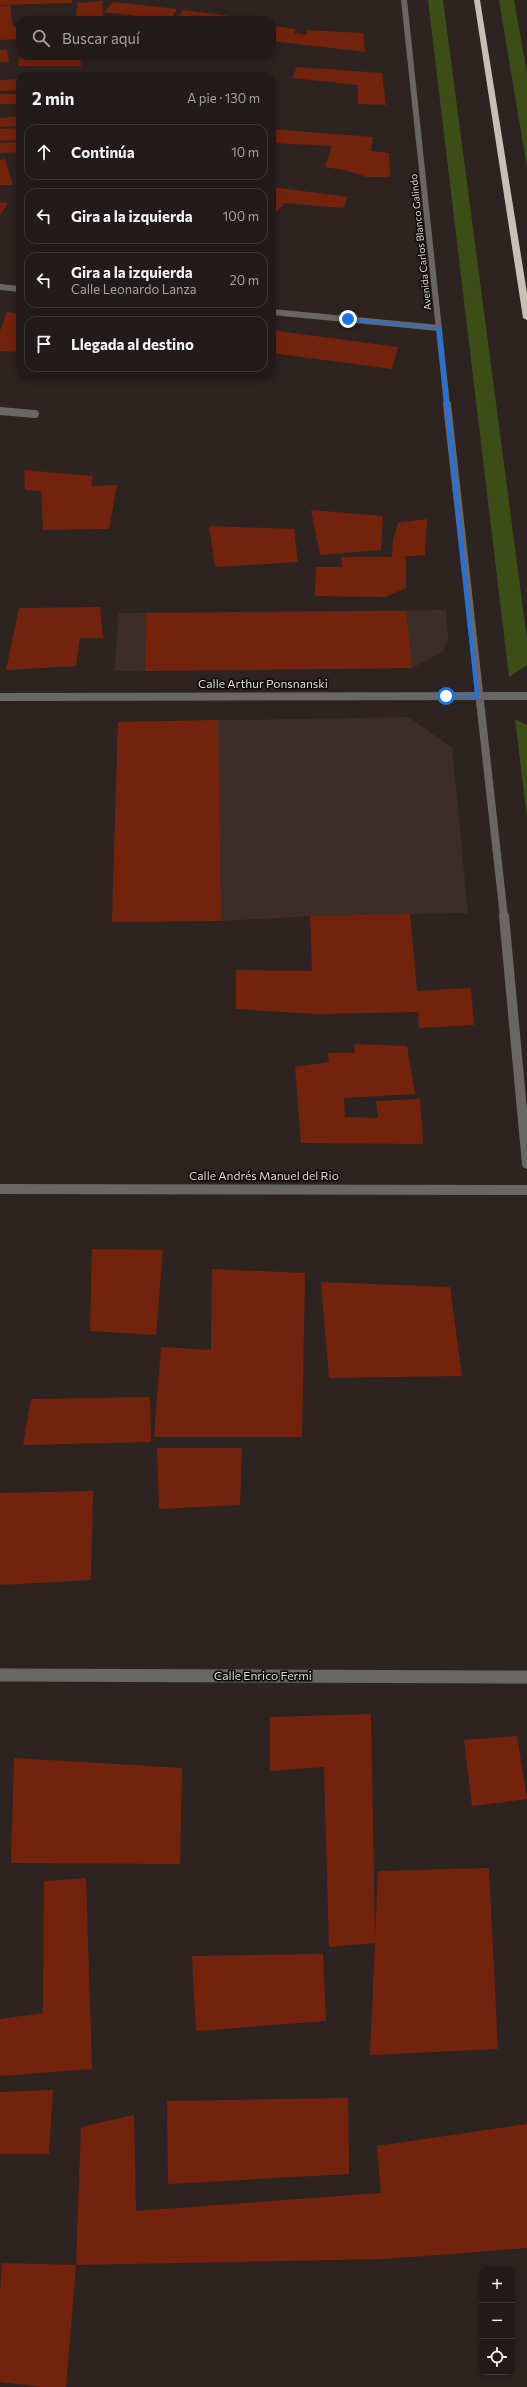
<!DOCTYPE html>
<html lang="es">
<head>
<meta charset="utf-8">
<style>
	body { margin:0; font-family:Commissioner,sans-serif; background:#2e2826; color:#f1f3f6 }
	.controls { position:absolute; right:12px; bottom:12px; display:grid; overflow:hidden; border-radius:8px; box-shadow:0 2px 10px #0003 }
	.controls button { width:36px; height:36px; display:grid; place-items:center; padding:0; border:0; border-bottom:1px solid #3f3938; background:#221b19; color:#f1f3f6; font:20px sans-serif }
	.stop { position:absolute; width:12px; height:12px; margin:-9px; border:3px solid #1a73e8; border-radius:50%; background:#fff }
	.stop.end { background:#1a73e8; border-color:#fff; box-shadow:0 1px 4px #0008 }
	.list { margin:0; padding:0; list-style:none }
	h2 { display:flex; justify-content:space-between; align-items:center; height:52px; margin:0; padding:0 16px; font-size:17px }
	h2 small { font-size:13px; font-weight:400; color:#a2a1a2 }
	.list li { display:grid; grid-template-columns:26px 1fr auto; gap:12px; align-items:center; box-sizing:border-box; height:56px; margin:0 8px 8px; padding:0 8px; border:1px solid #3f3938; border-radius:12px }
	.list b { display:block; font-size:15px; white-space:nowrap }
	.list p { margin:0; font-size:13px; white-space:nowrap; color:#a2a1a2 }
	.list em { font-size:13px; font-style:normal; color:#a2a1a2 }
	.icon { flex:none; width:22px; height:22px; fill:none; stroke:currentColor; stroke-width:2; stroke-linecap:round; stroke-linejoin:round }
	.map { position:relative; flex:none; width:527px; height:2387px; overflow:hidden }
	.search { position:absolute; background:#221b19; box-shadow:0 2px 10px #0003; left:16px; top:16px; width:260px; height:44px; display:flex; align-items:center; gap:10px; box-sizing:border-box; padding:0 14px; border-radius:12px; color:#a2a1a2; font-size:15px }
	.panel { position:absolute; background:#221b19; box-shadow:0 2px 10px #0003; left:16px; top:72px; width:260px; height:308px; border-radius:12px }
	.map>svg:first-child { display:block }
	.built { fill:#3c2d29 }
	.green { fill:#3c4e15 }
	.building { fill:#73230c }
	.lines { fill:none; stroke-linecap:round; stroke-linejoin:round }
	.minor-far3 { stroke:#6a6663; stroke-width:6 }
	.minor-far2 { stroke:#6a6663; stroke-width:8 }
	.minor-far1 { stroke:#6a6663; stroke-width:10 }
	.minor { stroke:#6a6663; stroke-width:13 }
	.highway { fill:#c9bfb7; fill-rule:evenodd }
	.route { fill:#1a73e8 }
	.labels { text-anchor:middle; stroke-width:3.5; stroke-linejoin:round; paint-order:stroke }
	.far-street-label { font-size:10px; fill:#ded8d5; stroke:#120e0d }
	.street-label { font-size:12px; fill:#ded8d5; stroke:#120e0d }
</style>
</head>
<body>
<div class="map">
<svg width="527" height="2387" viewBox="0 0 527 2387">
	<rect width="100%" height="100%" fill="#2d2421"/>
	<path class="built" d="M446,610L448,638L444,651L412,668L115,671L118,613Z
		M408,717L452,747L468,913L310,916L221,921L112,922L118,722Z"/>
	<path class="green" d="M428,0H443L527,639V665L509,677Z
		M499,0H514L527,73V168Z
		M515,719L527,725V818Z"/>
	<path class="building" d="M0,0H72V3L0,5Z
		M102,1L103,20H76L77,3Z
		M113,2L177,9L170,20L104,12Z
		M10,5L13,27H20V39L0,40V6Z
		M183,10L239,17L238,20L177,19Z
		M272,26L296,29L294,33L306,35L307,30L363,33L365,52L272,41Z
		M0,50H7L9,62H0Z
		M19,56H80L81,66H18Z
		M297,67L382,73L386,105L358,104V85L292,78Z
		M82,73V76H41V75Z
		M20,79V90L0,91V80Z
		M0,94H20V104H0Z
		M20,116V126L0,127V118Z
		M20,128V140L0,141V129Z
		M272,129L373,137L371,151L389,153L390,177H367L344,170L325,167L332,146L272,143Z
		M20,142V152L0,153V143Z
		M5,159L13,185H0V160Z
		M272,187L348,197L343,208L284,203L274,215H272Z
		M0,202L8,203L0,215Z
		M7,312L20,314V352L0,351V331Z
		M272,330L300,334L398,347L392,369L272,353Z
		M24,470L93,476L91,486L117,485L109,529L43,530L41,491L25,490Z
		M311,510L383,516L381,550L320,555Z
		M427,519L425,555L399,557H406V588L385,597L315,596L316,567H342L341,557H392L393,540L398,523Z
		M209,526L294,529L298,562L215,567Z
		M100,607L103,638H80L76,666L6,670L19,608Z
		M406,611L412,668L145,671L146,613Z
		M218,720L221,921L112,922L118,722Z
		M410,914L417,991L471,988L474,1025L419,1028L418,1012L315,1014L236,1009V970L312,971L310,916Z
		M354,1044L407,1046L415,1094L344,1098L345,1117L378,1118L376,1101L420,1099L423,1144L301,1143L295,1067L329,1062L328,1053H355Z
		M92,1249L163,1250L156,1335L90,1331Z
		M212,1269L305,1273L302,1437H154L161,1347L211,1350Z
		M321,1282L450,1287L462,1376L329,1378Z
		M150,1397L151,1442L23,1445L31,1399Z
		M157,1448H242L240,1505L159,1509Z
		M93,1491L91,1580L0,1585V1493Z
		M371,1714L375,1937L378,1871L489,1868L498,2049L370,2055L375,1943L329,1947L324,1767L270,1771V1717Z
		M517,1736L527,1799L472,1806L464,1740Z
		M14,1758L182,1768L180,1864L11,1863Z
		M86,1878L92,2069L0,2076V2019L43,2013L44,1881Z
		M323,1954L326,2021L196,2031L192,1956Z
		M53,2090L49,2154H0V2092Z
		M348,2098L349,2174L168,2184L167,2101Z
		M134,2115L136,2211L381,2193L377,2146L527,2124V2248L386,2259L76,2265L81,2127Z
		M2,2263L76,2265L66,2387H41L0,2382V2294Z"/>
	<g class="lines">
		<path class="minor-far3" d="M404,0L447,405
			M0,287L20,289
			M272,312L439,328"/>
		<path class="minor-far2" d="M447,404L504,917
			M0,411L35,414
			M0,697L527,696"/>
		<path class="minor-far1" d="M504,916L527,1164
			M0,1189L527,1190"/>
		<path class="minor" d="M0,1675L527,1677"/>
		<path class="highway" d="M474,0H480L527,293V320L523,318Z"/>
	</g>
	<path class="route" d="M346,318L441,328L479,698L443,696L475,695L437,329L348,321Z"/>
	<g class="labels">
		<g class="far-street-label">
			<text transform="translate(420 242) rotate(-96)" y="4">Avenida Carlos Blanco Galindo</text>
		</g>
		<g class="street-label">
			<text x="263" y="688">Calle Arthur Ponsnanski</text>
			<text x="264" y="1180">Calle Andrés Manuel del Rio</text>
			<text x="263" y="1680">Calle Enrico Fermi</text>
		</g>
	</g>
</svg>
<div class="controls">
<button>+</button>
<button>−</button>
<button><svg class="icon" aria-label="locate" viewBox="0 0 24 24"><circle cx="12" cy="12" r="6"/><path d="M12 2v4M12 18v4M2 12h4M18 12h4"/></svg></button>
</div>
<div class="stop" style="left:446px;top:696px"></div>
<div class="stop end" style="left:348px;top:319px"></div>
<div class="search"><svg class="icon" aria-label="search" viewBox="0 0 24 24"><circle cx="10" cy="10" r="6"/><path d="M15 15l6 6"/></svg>Buscar aquí</div>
<section class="panel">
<h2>2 min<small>A pie · 130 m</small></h2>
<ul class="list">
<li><svg class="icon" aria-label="ahead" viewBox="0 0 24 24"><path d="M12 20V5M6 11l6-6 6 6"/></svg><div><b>Continúa</b></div><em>10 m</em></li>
<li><svg class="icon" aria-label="left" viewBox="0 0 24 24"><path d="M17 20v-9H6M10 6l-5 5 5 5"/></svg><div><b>Gira a la izquierda</b></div><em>100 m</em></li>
<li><svg class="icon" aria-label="left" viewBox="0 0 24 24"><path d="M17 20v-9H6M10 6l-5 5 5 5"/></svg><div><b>Gira a la izquierda</b><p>Calle Leonardo Lanza</p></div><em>20 m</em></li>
<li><svg class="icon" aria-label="arrive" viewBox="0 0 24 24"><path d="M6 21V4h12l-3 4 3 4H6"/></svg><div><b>Llegada al destino</b></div></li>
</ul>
</section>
</div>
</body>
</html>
